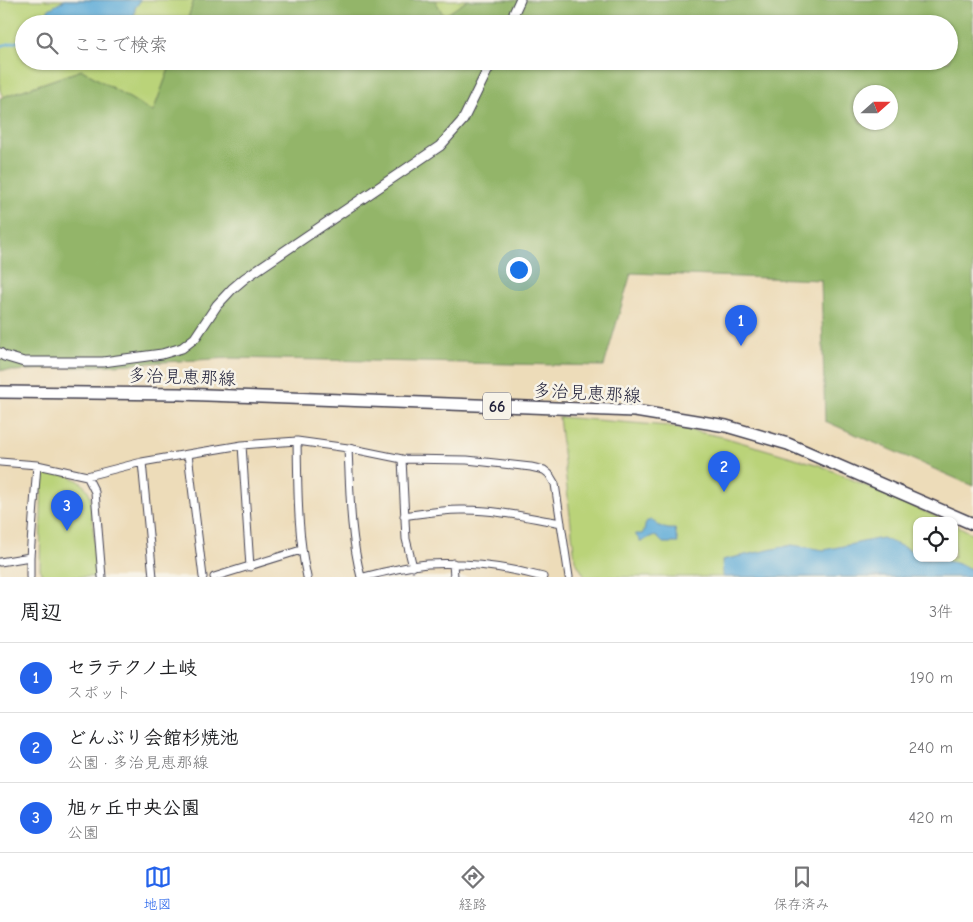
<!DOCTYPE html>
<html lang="ja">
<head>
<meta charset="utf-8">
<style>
	body { margin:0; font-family:"Comic Neue","Klee One",sans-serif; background:#f2f2f2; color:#202124 }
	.controls { position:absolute; right:15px; bottom:15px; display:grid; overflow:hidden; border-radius:10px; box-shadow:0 1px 4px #0004 }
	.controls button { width:45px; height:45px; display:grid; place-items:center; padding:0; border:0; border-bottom:1px solid #e0e0e0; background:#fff; color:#202124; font:25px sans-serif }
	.compass { position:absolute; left:853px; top:85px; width:45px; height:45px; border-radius:50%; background:#fff; box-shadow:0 1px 4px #0004; rotate:69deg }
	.you { position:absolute; left:518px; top:269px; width:18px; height:18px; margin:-12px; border:4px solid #fff; border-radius:50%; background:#1a73e8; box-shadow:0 0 0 8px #1a73e833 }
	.badge { display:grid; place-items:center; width:32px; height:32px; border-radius:50%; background:#2563eb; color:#fff; font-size:16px; font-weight:700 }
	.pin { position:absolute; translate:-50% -41px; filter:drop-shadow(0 1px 2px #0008) }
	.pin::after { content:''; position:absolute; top:26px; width:18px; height:15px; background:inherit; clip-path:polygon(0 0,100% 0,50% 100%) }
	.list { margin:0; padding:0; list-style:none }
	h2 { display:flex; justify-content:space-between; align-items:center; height:65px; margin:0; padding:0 20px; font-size:21px }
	h2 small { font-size:16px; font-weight:400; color:#757577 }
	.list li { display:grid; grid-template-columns:32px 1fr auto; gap:15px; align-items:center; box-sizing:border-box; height:70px; padding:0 20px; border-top:1px solid #e0e0e0 }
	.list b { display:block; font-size:19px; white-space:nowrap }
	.list p { margin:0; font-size:16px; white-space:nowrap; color:#757577 }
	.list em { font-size:16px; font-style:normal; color:#757577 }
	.icon { flex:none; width:28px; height:28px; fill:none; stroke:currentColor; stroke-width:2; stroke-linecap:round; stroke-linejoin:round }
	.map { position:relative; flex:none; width:973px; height:577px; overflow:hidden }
	.search { position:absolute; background:#fff; box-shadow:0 1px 4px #0004; left:15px; right:15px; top:15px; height:55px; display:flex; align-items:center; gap:12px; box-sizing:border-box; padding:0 18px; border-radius:28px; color:#757577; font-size:19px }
	.sheet { height:275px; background:#fff }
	nav { display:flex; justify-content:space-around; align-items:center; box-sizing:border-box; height:70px; border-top:1px solid #e0e0e0; background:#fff; font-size:14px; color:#757577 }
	nav a { display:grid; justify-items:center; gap:2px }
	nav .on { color:#2563eb }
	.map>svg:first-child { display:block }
	.green { fill:#bad379; stroke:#6e7a5a }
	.forest { fill:#93b569; stroke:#5a6c52; fill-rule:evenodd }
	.water { fill:#5facd8; stroke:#40678a }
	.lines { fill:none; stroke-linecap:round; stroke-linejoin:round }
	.stream { stroke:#5facd8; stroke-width:2.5 }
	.minor-casing { stroke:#403e4e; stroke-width:9 }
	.tertiary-casing { stroke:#403e4e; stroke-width:11 }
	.primary-casing { stroke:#403e4e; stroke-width:14 }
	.minor { stroke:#fff; stroke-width:7 }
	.tertiary { stroke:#fff; stroke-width:9 }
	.primary { stroke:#fff; stroke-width:11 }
	.labels { text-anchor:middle; stroke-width:5; stroke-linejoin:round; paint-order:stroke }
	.shield { fill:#f7f3e8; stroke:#62616f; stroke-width:1 }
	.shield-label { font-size:16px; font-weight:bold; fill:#22223b }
	.street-label { font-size:18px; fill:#22223b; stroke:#f7f3e8 }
</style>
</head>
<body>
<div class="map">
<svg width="973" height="577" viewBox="0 0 973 577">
	<rect width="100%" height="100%" fill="#f7f3e8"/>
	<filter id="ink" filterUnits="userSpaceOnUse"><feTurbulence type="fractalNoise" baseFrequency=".02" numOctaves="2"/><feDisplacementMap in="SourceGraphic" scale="10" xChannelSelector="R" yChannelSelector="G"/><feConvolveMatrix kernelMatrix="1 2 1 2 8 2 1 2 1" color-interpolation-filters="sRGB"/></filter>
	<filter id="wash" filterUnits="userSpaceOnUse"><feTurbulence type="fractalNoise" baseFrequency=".0096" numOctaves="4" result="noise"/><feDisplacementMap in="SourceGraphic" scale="20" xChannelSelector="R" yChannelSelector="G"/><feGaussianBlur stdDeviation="1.12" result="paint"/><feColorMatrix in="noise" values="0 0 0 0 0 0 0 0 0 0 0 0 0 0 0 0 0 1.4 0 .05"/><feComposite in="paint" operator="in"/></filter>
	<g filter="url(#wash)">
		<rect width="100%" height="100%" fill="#eddcb9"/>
		<path class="green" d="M0,0H194L186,24H24V61H172L153,112L82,70L3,97L0,91Z
			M435,0H468L443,17Z
			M559,417L668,426L723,437L819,465L946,521H917V558H954V524L973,534V577H585L575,560Z
			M42,470C60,474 82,475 90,495L98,577H42L40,568Z"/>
		<path class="forest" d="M194,0H435L444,16L468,0H973V486L825,421L821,280L631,273L604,366L230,358L14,371L0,370V98L82,70L153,112L172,61H949V24H186ZM860,92H890V122H860Z"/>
		<path class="water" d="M65,0H141L135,8L134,24H47L43,18L49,9Z
			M651,519C658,526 664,530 675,529L678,543H663L657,537L652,536L641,542L635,534H642C646,529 644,525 647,521H650Z
			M882,538L917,553V558C936,558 955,561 973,570V577H723L722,560L792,545L824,550Z"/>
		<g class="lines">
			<path class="stream" d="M0,46L24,40"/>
		</g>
	</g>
	<g filter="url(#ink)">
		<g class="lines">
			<defs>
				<path id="minor" d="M297,441C298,487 297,532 307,577
					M242,445L250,567
					M348,448C350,492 350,535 361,577
					M188,454L203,577
					M402,459L406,539L413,567
					M0,462L37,465L87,476L142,462L188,454L242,445L297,441L348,448L402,459L467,460L531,467L544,470L549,474L555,484L569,577
					M142,462L153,577
					M87,476L95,492L102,577
					M404,516C424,513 445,509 466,510C498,510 530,518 561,523
					M0,562L30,557
					M453,563L454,577
					M30,577V557L37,465
					M214,577L301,550
					M363,577C384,572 406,566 428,564C466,562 506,567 543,577"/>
				<path id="tertiary" d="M509,24L520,0
					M0,353L4,356L24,362H103L162,354L182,348L195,338L217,305L232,289L245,278L440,146L463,120L492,61"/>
				<path id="primary" d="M0,392L180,394L635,411L726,426L788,444L973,524"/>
			</defs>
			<use href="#minor" class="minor-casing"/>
			<use href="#tertiary" class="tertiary-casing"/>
			<use href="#primary" class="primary-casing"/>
			<use href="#minor" class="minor"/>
			<use href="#tertiary" class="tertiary"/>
			<use href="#primary" class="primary"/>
		</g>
	</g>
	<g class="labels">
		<rect class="shield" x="483" y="392.5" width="28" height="27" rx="4"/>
		<g class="shield-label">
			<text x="497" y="412">66</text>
		</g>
		<g class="street-label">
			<text transform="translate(182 377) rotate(2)" y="6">多治見恵那線</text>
			<text transform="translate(587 393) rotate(3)" y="6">多治見恵那線</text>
		</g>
	</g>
</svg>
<div class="controls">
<button><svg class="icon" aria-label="locate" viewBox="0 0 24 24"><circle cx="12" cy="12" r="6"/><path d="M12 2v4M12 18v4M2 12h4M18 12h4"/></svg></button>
</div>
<svg class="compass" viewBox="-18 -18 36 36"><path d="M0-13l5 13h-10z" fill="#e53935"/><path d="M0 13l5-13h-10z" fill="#757577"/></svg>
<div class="you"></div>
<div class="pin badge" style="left:741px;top:346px">1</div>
<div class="pin badge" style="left:724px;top:492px">2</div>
<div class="pin badge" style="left:67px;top:531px">3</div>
<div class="search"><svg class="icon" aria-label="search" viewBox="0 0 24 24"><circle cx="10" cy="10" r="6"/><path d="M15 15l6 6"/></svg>ここで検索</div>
</div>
<section class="sheet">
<h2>周辺<small>3件</small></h2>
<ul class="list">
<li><span class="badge">1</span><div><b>セラテクノ土岐</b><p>スポット</p></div><em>190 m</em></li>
<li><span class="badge">2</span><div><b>どんぶり会館杉焼池</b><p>公園 · 多治見恵那線</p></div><em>240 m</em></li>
<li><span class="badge">3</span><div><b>旭ヶ丘中央公園</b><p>公園</p></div><em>420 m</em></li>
</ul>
</section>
<nav>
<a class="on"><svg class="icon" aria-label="map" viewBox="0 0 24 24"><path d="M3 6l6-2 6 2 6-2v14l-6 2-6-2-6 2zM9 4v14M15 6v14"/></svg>地図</a>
<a><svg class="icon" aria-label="directions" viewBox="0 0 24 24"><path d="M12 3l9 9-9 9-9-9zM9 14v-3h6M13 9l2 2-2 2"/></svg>経路</a>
<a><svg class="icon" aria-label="saved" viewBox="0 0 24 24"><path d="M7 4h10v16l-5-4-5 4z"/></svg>保存済み</a>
</nav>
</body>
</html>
